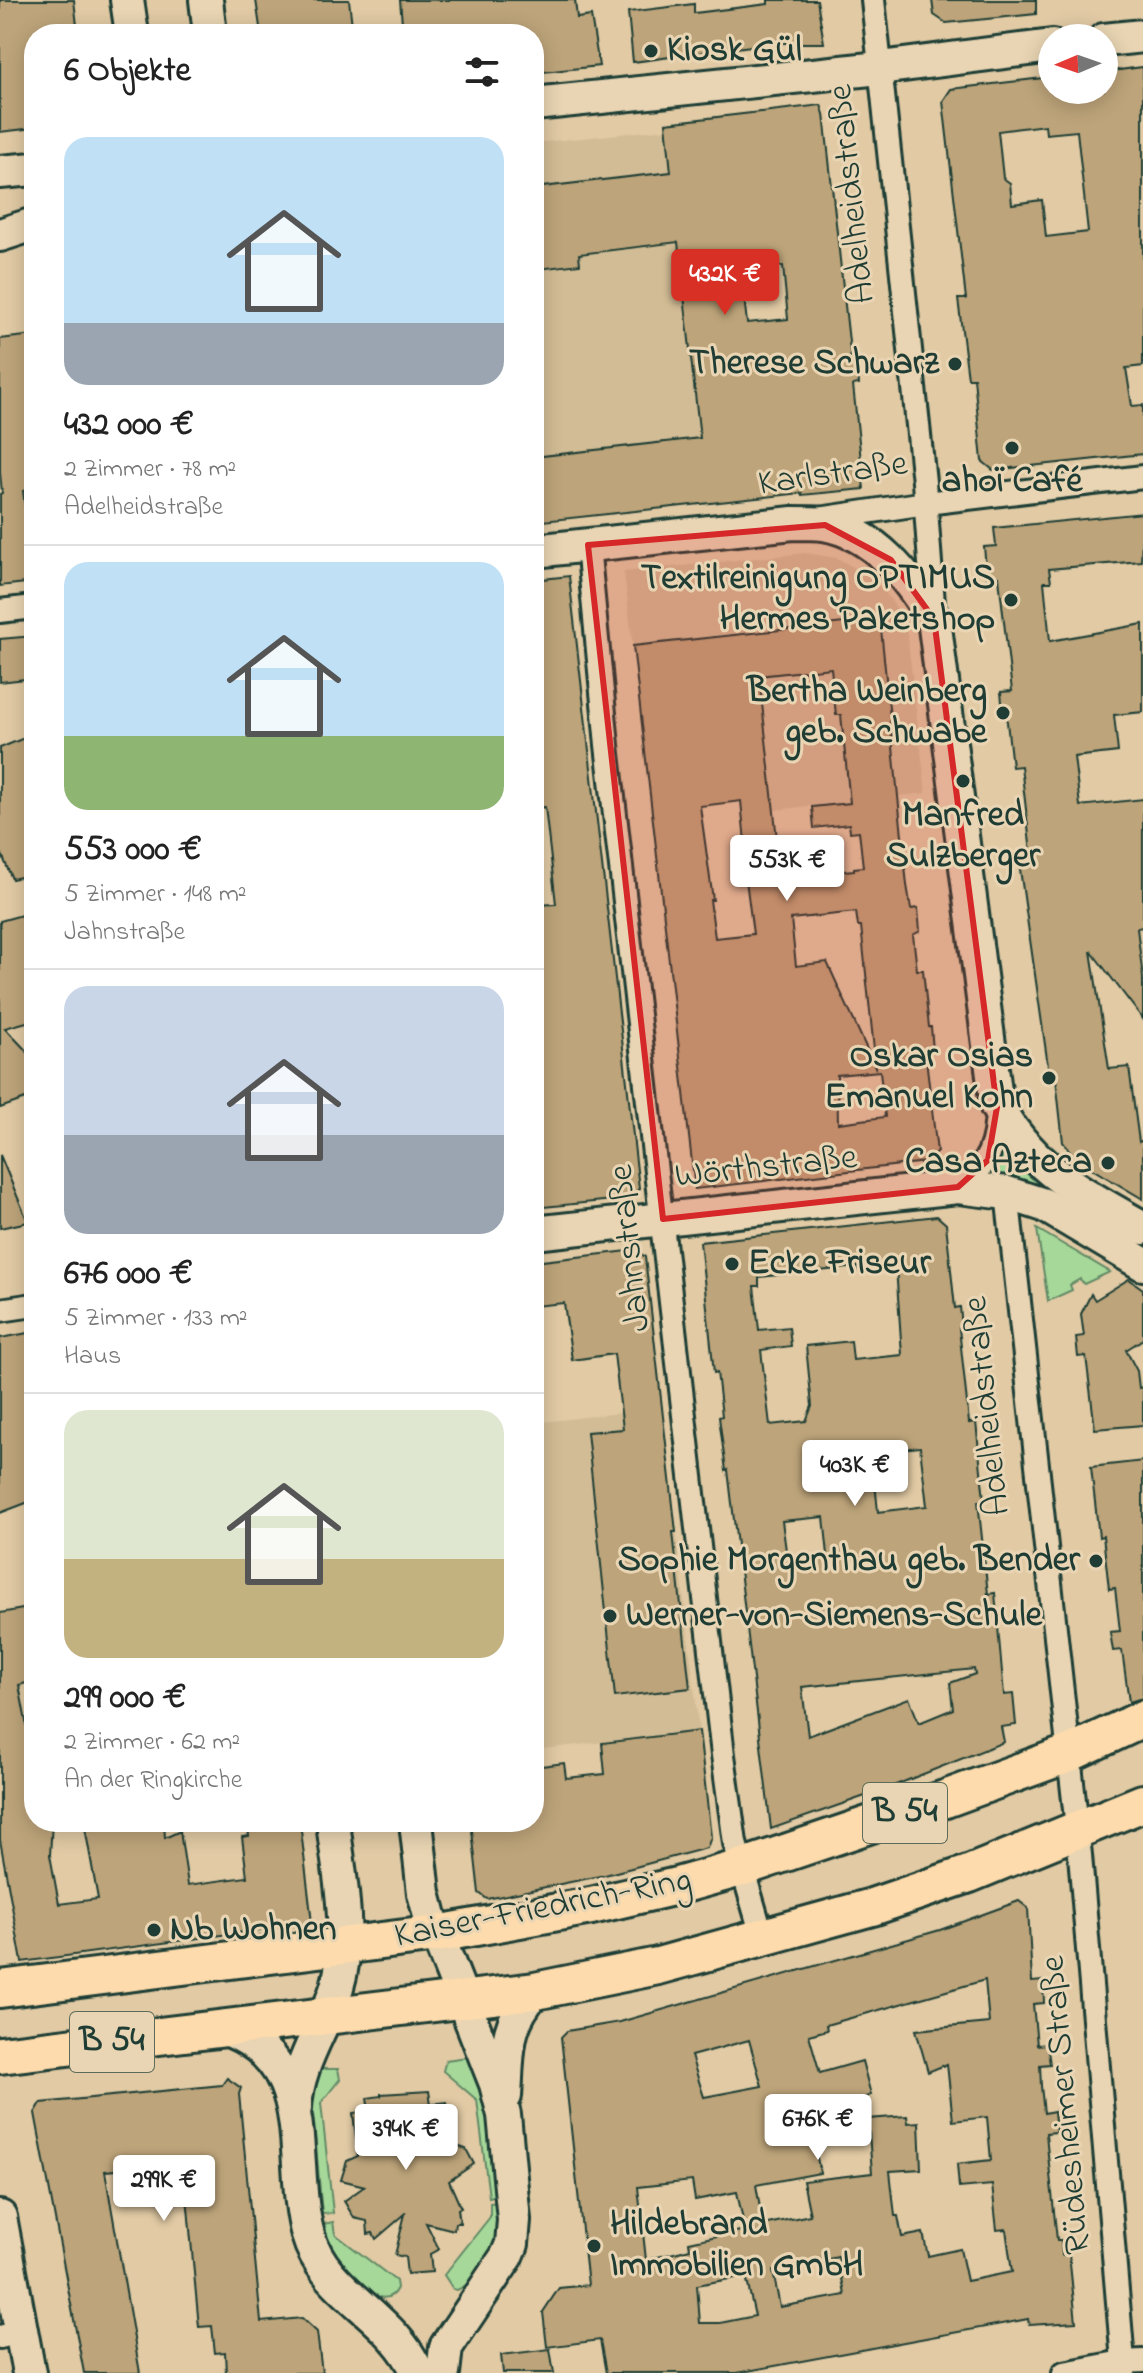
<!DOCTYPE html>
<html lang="de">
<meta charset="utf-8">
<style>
:root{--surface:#fff;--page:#f6f6f6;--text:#222;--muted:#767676;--line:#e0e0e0;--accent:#d93025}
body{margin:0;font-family:"Indie Flower",sans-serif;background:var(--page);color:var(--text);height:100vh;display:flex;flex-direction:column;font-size:30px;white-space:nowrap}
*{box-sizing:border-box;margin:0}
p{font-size:26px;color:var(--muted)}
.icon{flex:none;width:44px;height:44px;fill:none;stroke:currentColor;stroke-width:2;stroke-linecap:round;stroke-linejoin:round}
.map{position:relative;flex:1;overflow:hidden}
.panel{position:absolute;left:24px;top:24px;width:520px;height:1808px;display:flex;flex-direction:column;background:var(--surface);border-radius:32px;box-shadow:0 4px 20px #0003}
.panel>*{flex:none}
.needle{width:52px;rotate:268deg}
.buttons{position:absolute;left:1038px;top:24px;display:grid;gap:16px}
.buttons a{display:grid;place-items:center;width:80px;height:80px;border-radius:50%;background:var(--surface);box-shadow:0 4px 20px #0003;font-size:40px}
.price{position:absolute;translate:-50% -68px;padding:0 18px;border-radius:8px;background:#fff;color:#222;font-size:26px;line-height:52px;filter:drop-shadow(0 2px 4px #0008)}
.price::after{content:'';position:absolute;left:50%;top:48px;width:24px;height:18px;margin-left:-12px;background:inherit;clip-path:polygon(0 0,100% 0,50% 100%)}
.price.active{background:var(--accent);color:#fff}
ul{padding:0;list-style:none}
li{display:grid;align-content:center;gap:16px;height:424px;padding:0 40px}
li+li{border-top:2px solid var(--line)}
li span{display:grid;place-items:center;height:248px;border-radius:24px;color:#555}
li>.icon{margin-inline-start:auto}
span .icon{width:144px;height:144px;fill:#fffc;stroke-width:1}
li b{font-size:34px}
h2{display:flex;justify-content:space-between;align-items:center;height:96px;padding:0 40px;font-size:34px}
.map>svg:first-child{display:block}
</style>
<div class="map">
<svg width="1143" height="2373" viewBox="0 0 1143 2373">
<rect width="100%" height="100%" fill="#e1caa4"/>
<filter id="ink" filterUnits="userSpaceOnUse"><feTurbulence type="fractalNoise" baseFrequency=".0125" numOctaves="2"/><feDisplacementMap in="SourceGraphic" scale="16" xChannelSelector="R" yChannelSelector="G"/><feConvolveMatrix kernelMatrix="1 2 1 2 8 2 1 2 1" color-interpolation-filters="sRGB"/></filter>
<g filter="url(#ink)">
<!-- built -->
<g fill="#d2bc95">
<path d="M667,129L707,503L534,522V143Z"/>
<path d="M805,553L837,558L867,575L885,592L898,611L907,633L926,793L774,810L761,691L640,705L624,572Z"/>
<path d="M662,1408L699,1731L534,1750V1423Z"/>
</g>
<!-- green -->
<g fill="#a6d899" stroke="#628a66" stroke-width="2">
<path d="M1003,1143L1047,1179L1041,1197L985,1177Z"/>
<path d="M1037,1229L1110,1272L1084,1284L1080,1279L1070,1285L1072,1290L1048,1301Z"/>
<path d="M474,2056L486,2091L498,2195L489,2197L477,2100L443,2071L446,2060Z"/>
<path d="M317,2069H338L340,2079L321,2103L333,2213L322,2214L312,2100Z"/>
<path d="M498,2202C500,2235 490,2275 457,2290L453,2289L444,2275L490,2217V2203Z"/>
<path d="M333,2222L335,2234L396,2281L397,2288C382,2321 334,2260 328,2243C325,2237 325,2230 324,2224Z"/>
</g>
<!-- building -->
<g fill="#bda47a" stroke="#1f3d34" stroke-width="2" fill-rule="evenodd">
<path d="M0,0H74L78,34H34V128L0,132Z"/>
<path d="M256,0H349L353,34H261Z"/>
<path d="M400,0H575L577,18L591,16L599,66L534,73V34H403Z"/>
<path d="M768,0H817L824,43H773L633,62L628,12L694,4V13L768,4Z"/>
<path d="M932,0H1036V14L946,23L934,15Z"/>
<path d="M1143,67V366L1126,368L1132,406L1143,405V454L993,470L982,461L974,378H968L958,299H966L943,101L951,89L1052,77V90H1104V72ZM1045,125L1046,134L1077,131L1088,232L1046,237L1042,200L1012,204L1010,183L1003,178L998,131Z"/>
<path d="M821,105L824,114L851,360H857L859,384L853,385L864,489L802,495V493L534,522V457L700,438L678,242L579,254L580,264L539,269L538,258H534V188L671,172L666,123ZM783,266L788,319L747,323L741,271Z"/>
<path d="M34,335V489L23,491L29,537L34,536V582L0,586V494L2,493L0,472V339Z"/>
<path d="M1143,513L1141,561L1049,569L1051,582H1044L1050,641L1143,624V712L1114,715L1118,752L1074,757L1080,806L1143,799V927L1137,928L1143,978V1019L1091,951L1109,1069L1129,1067L1139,1142L1143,1140V1199L1077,1160L1063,1142L1056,1079L1050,1080L1018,855L1031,853L1021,766L1012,767L1006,713H1003L1001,692L1012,691L1000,587L999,576L987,577L984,547L996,546L994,528Z"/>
<path d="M569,576L639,1188L633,1198L534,1208V905L556,904L545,807L534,808V778L539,777L534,725V580Z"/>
<path d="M880,619L907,885L911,909L918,908L920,931L913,935L917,970H923L929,1027H931L933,1050H925L937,1152L926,1162L695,1189L633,646ZM831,668L836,715H841L850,803L812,807L814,828L849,824L850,832L859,831L863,867L854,868V870L746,880L753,934L715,938L710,900H713L700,806L741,801L745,842L777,839L759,676ZM856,912L858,926H861L876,1069L827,962L796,966L791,919ZM880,1071L885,1117L838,1123L837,1075Z"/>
<path d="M34,636V678L0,682V639Z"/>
<path d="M29,736L34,748V874L12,879L0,850V748Z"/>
<path d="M29,913L34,931V1020L5,1028L34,1059V1096L0,1108V921Z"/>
<path d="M0,1155L28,1222L0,1228Z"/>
<path d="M937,1216L946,1224L955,1308L960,1307L962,1327L959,1328L967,1403L969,1423L976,1422L984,1500L978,1501L988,1594L995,1593L1004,1695L1013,1694L1016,1725L1001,1727L1004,1742L888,1788L771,1829L728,1470L726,1471L719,1417L722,1416L717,1372L714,1373L700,1242ZM858,1267L859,1272L896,1267L902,1355L853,1360L851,1341L806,1346L812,1406L806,1421L770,1425L761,1350L791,1346L789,1327L759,1330L754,1286H759V1277ZM920,1447L927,1506L878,1512L872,1452ZM824,1517L828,1555L787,1558L782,1521ZM974,1669L975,1674L950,1683L953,1709L919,1723L909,1698L808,1736L802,1687Z"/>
<path d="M637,1250L645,1257L676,1532H673L690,1688L615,1697L587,1432L623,1429L614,1354L572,1360L564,1303L534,1306V1262Z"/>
<path d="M1129,1279L1143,1289V1339L1126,1350L1137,1371L1139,1388L1143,1387V1425L1095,1429L1086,1356L1078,1357L1076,1337L1084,1336L1081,1314L1091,1294L1095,1300Z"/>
<path d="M34,1332V1382L28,1383L34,1415V1500L0,1513V1338Z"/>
<path d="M1143,1461V1698L1129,1702L1122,1650L1113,1651L1110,1632L1120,1631L1115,1588L1109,1589L1103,1536L1099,1537L1091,1467Z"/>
<path d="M34,1607V1681L19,1685L34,1764V1822H52L50,1855L59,1904L98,1899L84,1822H164L165,1838L180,1831L188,1885L247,1877L242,1837L249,1836L247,1822H300L312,1923L22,1962L0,1840V1613Z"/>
<path d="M699,1731L711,1837L707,1848L605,1875L487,1899L479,1893L471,1822H534V1767L564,1763L566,1778L605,1774L602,1743Z"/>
<path d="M1019,1901L1028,1908L1032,1982L1043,1981L1044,2003L1033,2004L1037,2045L1047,2044L1050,2064L1040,2065L1041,2086L1044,2113L1054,2111L1056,2132L1046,2133L1048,2155L1057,2240H1061L1062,2255L1069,2254L1076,2322L1029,2325L1028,2319L737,2373H606L600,2340L547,2347L543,2312L559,2288L588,2285L561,2037L567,2031L620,2022L940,1930ZM985,1980L989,2023L916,2030L928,2072L947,2064L953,2121L987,2117L991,2160L957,2164L959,2188L992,2185L997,2230L1006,2229L1012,2272L967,2281L960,2249L928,2256L923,2233L902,2237L898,2216H895L890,2171L921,2169L919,2122L908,2123L907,2116L868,2119L872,2173L803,2181L810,2215L763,2225L756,2185L820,2173L815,2147L863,2119L803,2123L871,2095L862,2061L820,2073L809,2035L827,2030L826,2025ZM749,2040L762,2086L704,2097L691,2056ZM692,2181L695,2200L737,2192L745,2230L689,2242L690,2249L646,2260L638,2187ZM838,2257L845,2295L780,2307L773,2271ZM746,2276L755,2316L720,2323H700L697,2285Z"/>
<path d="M227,2078L241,2088L239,2094L261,2322L302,2318L317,2332L322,2373H226L225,2352L215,2353L212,2326L199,2327L184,2164L105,2171L140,2373H84L35,2113L41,2103L222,2085Z"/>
<path d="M429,2091L431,2104L447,2102L451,2144L466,2149L474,2164L449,2181L461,2208L458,2209L460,2223H455L454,2230L426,2223L439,2249L430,2254L432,2272L407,2274L405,2257L395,2255L405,2214L376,2239L373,2233L368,2234L367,2221L354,2218L344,2201L365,2186L341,2180L347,2161L358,2156L353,2113L369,2111L367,2098L381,2096V2094Z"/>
<path d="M550,2349L554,2373H503L501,2355Z"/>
</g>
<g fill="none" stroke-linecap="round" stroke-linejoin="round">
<!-- street casing -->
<g stroke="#1f3d34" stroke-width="28">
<g id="street">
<path d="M873,0L924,482L934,617"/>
<path d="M819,519L926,503L1143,477"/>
<path d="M588,545L607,745L723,1755L735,1843L763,1939"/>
<path d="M0,611L34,607"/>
<path d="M958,1187C989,1168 997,1142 997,1107"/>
<path d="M1007,1193L1080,1855L1124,2373"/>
<path d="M0,1310L34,1305"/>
<path d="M0,2337L21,2332"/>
<path d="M1064,2373L1122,2362L1143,2361"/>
</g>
</g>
<!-- secondary casing -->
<g stroke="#1f3d34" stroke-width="38">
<g id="secondary">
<path d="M127,0L132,34"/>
<path d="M206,0L210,34"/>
<path d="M1104,40L1143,36"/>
<path d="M534,104L880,68L1052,46"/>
<path d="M0,172L34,169"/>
<path d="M0,235L34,224"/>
<path d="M534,551L793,523C803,523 814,523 824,524C875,533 909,578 934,619L997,1107C1034,1171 1082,1192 1143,1228"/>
<path d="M534,1233L958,1187L1007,1193L1044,1205L1143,1264"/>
<path d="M416,1822L424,1893L430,1916L496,2084L504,2115L514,2220L512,2244L507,2256L446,2347L443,2373"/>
<path d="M223,2028C321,2062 287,2158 308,2235C324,2293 392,2314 418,2373"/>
<path d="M505,2096C508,2053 504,2024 535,1991"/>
<path d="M295,2108C297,2063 324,2029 337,1987C353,1934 339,1876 333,1822"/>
<path d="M0,2217L29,2373"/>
</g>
</g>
<!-- primary casing -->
<g stroke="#1f3d34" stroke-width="42">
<g id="primary">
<path d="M0,1989L437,1934L591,1906L677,1886L741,1868L945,1799L1068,1754L1143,1719"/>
<path d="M0,2055L535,1991L658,1966L872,1907L969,1874L1143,1803"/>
</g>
</g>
<!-- street -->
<use href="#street" stroke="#e9d5b3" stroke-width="22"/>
<!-- secondary -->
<use href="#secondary" stroke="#e9d5b3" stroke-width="32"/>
<!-- primary -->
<use href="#primary" stroke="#fedbac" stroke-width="36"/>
</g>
</g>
<!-- marked area -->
<path fill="#d62828" fill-opacity="0.2" stroke="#d62828" stroke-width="6" stroke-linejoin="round" d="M825,525L891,560L934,619L997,1107L988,1160L958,1187L663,1219L588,545Z"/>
<!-- markers -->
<g fill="#1f3d34" stroke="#e9d5b3" stroke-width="3">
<circle cx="651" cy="51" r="8"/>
<circle cx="955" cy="364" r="8"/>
<circle cx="1012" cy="448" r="8"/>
<circle cx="1011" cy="600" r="8"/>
<circle cx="1003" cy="713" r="8"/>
<circle cx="963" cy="781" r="8"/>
<circle cx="1049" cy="1078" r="8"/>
<circle cx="1108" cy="1163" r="8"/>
<circle cx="732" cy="1264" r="8"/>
<circle cx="1096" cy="1561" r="8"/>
<circle cx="610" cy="1616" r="8"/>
<circle cx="154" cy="1930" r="8"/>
<circle cx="594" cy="2246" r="8"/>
</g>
<g text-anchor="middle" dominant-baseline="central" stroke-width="6" stroke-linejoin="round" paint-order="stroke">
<!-- shield labels -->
<g fill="#e9d5b3" stroke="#5c6b5a" stroke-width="2">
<rect x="863" y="1783" width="84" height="60" rx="6"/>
<rect x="70" y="2012" width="84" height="60" rx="6"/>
</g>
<g font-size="34" font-weight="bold" fill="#1f3d34">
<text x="905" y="1813">B 54</text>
<text x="112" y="2042">B 54</text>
</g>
<!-- poi labels -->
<g font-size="36" font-weight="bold" fill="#1f3d34" stroke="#e9d5b3" text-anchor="end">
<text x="667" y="51" text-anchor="start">Kiosk Gül</text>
<text x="939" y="364">Therese Schwarz</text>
<text x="1012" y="482" text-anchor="middle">ahoï Café</text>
<text x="995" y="579">Textilreinigung OPTIMUS<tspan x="995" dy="41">Hermes Paketshop</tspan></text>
<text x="987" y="692">Bertha Weinberg<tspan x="987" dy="41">geb. Schwabe</tspan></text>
<text x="963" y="816" text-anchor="middle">Manfred<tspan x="963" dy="41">Sulzberger</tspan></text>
<text x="1033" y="1057">Oskar Osias<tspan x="1033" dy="41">Emanuel Kohn</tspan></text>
<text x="1092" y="1163">Casa Azteca</text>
<text x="748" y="1264" text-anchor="start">Ecke Friseur</text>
<text x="1080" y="1561">Sophie Morgenthau geb. Bender</text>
<text x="626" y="1616" text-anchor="start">Werner-von-Siemens-Schule</text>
<text x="170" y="1930" text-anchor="start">Nb Wohnen</text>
<text x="610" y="2225" text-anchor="start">Hildebrand<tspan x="610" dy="41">Immobilien GmbH</tspan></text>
</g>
<!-- street labels -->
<g font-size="36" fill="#1f3d34" stroke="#e9d5b3">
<text transform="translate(853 194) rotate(-96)">Adelheidstraße</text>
<text transform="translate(833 475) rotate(-8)">Karlstraße</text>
<text transform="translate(766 1168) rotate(-6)">Wörthstraße</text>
<text transform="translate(631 1248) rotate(-96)">Jahnstraße</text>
<text transform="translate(988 1406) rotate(-96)">Adelheidstraße</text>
<text transform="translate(543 1909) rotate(-11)">Kaiser-Friedrich-Ring</text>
<text transform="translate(1067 2105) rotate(-95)">Rüdesheimer Straße</text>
</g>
</g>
</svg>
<div class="buttons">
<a><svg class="needle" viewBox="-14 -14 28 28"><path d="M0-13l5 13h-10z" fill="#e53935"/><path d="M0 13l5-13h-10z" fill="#767676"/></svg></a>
</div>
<b class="price active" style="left:725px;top:317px">432K €</b>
<b class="price" style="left:787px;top:903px">553K €</b>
<b class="price" style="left:855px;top:1508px">403K €</b>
<b class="price" style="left:818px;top:2162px">676K €</b>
<b class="price" style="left:406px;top:2172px">394K €</b>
<b class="price" style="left:164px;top:2223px">299K €</b>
<section class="panel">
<h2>6 Objekte<svg class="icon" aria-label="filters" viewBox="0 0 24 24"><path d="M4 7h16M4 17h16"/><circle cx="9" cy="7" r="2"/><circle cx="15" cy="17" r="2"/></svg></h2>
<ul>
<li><span style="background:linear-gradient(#bfe0f5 75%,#9aa5b1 0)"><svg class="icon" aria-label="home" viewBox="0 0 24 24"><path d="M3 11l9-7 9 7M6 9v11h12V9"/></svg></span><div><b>432 000 €</b><p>2 Zimmer · 78 m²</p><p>Adelheidstraße</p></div></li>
<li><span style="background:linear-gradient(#bfe0f5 70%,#8fb573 0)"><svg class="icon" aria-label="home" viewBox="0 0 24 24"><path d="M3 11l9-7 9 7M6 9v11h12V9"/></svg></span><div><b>553 000 €</b><p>5 Zimmer · 148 m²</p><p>Jahnstraße</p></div></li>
<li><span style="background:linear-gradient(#c9d6e8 60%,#9aa5b1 0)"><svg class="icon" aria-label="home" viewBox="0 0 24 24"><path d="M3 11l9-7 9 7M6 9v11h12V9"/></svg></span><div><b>676 000 €</b><p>5 Zimmer · 133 m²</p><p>Haus</p></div></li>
<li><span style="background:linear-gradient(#dfe7d0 60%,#c2b280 0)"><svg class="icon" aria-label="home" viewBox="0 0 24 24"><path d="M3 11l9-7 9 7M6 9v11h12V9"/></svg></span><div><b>299 000 €</b><p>2 Zimmer · 62 m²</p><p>An der Ringkirche</p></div></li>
</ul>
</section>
</div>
